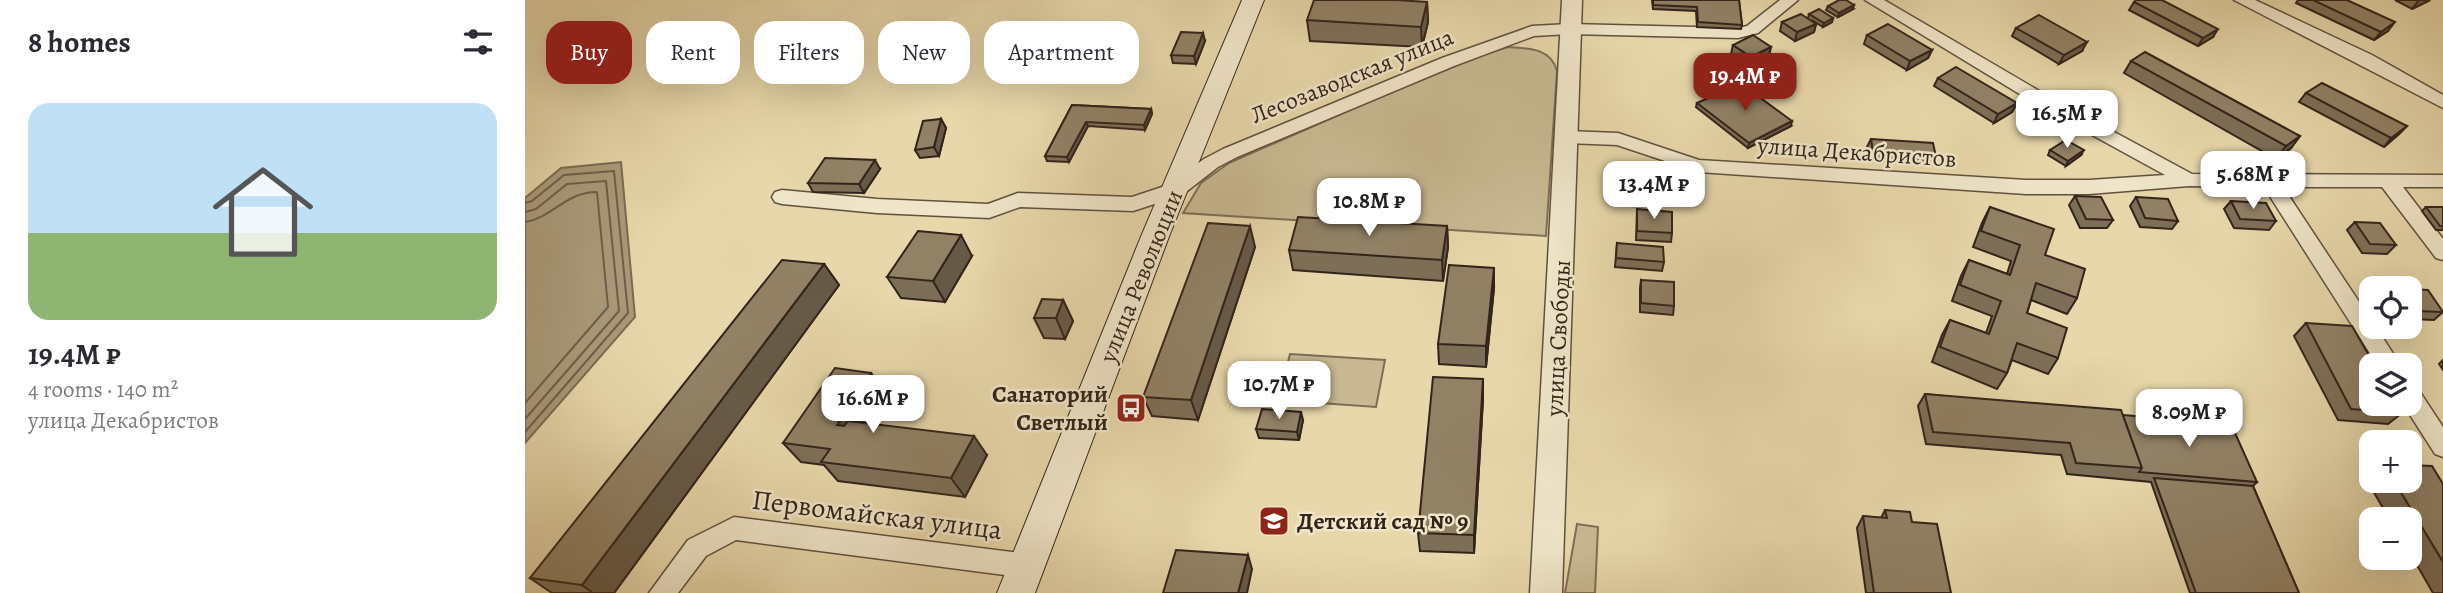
<!DOCTYPE html>
<meta charset="utf-8">
<style>
:root{--surface:#fff;--page:#f7f7f7;--text:#2b2b33;--muted:#7c7c81;--line:#e1e1e2;--accent:#8f2418}
body{margin:0;font-family:Alegreya,serif;background:var(--page);color:var(--text);height:100vh;display:flex;flex-direction:column;font-size:26px;white-space:nowrap}
*{box-sizing:border-box;margin:0}
p{font-size:23px;color:var(--muted)}
.icon{flex:none;width:38px;height:38px;fill:none;stroke:currentColor;stroke-width:2;stroke-linecap:round;stroke-linejoin:round}
.map{position:relative;flex:1;overflow:hidden}
.sheet{display:flex;flex-direction:column;background:var(--surface);width:525px}
.sheet>*{flex:none}
.banner{position:absolute;left:21px;top:21px;width:665px;height:63px;display:flex;gap:14px}
.controls{position:absolute;left:1834px;top:276px;display:grid;gap:14px}
.controls a{display:grid;place-items:center;width:63px;height:63px;border-radius:14px;background:var(--surface);box-shadow:0 7px 28px #0002;font-size:35px}
.price{position:absolute;translate:-50% -60px;padding:0 16px;border-radius:14px;background:#fff;color:#222;font-size:23px;line-height:46px;filter:drop-shadow(0 2px 4px #0008)}
.price::after{content:'';position:absolute;left:50%;top:42px;width:21px;height:16px;margin-left:-10px;background:inherit;clip-path:polygon(0 0,100% 0,50% 100%)}
.price.on{background:var(--accent);color:#fff}
ul{padding:0;list-style:none}
li{display:grid;align-content:center;gap:14px;height:371px;padding:0 28px}
li+li{border-top:2px solid var(--line)}
li span{display:grid;place-items:center;height:217px;border-radius:21px;color:#555}
li>.icon{margin-inline-start:auto}
span .icon{width:126px;height:126px;fill:#fffc;stroke-width:1}
li b{font-size:30px}
h2{display:flex;justify-content:space-between;align-items:center;height:84px;padding:0 28px;font-size:30px}
.chip{padding:0 24px;border-radius:21px;background:var(--surface);box-shadow:0 7px 28px #0002;font-size:24px;line-height:63px}
.chip.on{background:var(--accent);color:#fff}
main{display:flex;flex:1;min-height:0}
.map>svg:first-child{display:block}
</style>
<main>
<section class="sheet">
<h2>8 homes<svg class="icon" aria-label="filters" viewBox="0 0 24 24"><path d="M4 7h16M4 17h16"/><circle cx="9" cy="7" r="2"/><circle cx="15" cy="17" r="2"/></svg></h2>
<ul>
<li><span style="background:linear-gradient(#bfe0f5 60%,#8fb573 0)"><svg class="icon" aria-label="home" viewBox="0 0 24 24"><path d="M3 11l9-7 9 7M6 9v11h12V9"/></svg></span><div><b>19.4M ₽</b><p>4 rooms · 140 m²</p><p>улица Декабристов</p></div></li>
</ul>
</section>
<div class="map">
<svg width="1918" height="593" viewBox="0 0 1918 593">
<rect width="100%" height="100%" fill="#e7d7aa"/>
<filter id="stains"><feTurbulence type="fractalNoise" baseFrequency=".00286" numOctaves="4"/><feColorMatrix values="0 0 0 0 .2 0 0 0 0 .09 0 0 0 0 .02 0 0 0 .5 -.17"/></filter>
<radialGradient id="worn" r=".72"><stop offset=".6" stop-color="#630" stop-opacity="0"/><stop offset="1" stop-color="#630" stop-opacity=".3"/></radialGradient>
<!-- green -->
<g fill="#c8b992" stroke="#7e6e56" stroke-width="2">
<path d="M983,47C1003,48 1026,48 1032,71L1021,236L658,213L676,183L704,163L938,61Z"/>
<path d="M765,354L860,360L851,407L753,400Z"/>
<path d="M1052,524L1073,527L1070,593H1040Z"/>
</g>
<!-- water -->
<path fill="#aa9a79" stroke="#7a6b53" stroke-width="2" d="M96,162L110,317L0,443V198L36,168Z"/>
<g fill="none" stroke-linecap="round" stroke-linejoin="round">
<!-- shore -->
<g stroke="#6e5f4a" stroke-width="2">
<path d="M0,203L7,201L39,175L89,171L103,313L0,432"/>
<path d="M0,212L11,209L42,184L81,181L94,311L0,419"/>
<path d="M0,222C29,217 40,192 72,192L83,307L0,403"/>
</g>
<!-- minor casing -->
<g stroke="#60513f" stroke-width="3">
<g id="minor">
<path d="M1255,0H1273L1233,33L1213,38L1044,34L1009,36L929,66L712,157L693,167L657,195L608,211L495,207L464,218L352,213L257,204L250,202L247,197L250,192L257,190L352,199L463,204L493,193L607,197L643,185L679,159L698,149L917,58L1007,26L1044,24L1213,28L1222,26Z"/>
<path d="M1340,0H1359L1528,99L1667,174L1918,175V187H1878L1918,239V260L1911,258L1857,187H1758L1846,320V327H1851L1876,366H1853L1739,187L1664,186L1564,194H1501L1173,172L1092,145L1042,143L1033,137L1042,131L1093,133L1174,160L1501,180H1564L1640,175L1516,107Z"/>
<path d="M1709,0H1730L1847,55L1918,95V108Z"/>
<path d="M1885,387L1893,389L1918,427V457L1910,454L1878,404H1885Z"/>
<path d="M209,517L502,554L511,558L515,566L511,574L502,578L211,540L181,556L153,593H124L163,540Z"/>
</g>
</g>
<!-- tertiary casing -->
<g stroke="#60513f" stroke-width="3">
<path id="tertiary" d="M1037,0H1057L1037,593H1005Z"/>
</g>
<!-- secondary casing -->
<g stroke="#33241b" stroke-width="2">
<path id="secondary" d="M717,0H739L645,234L510,593H472L617,234Z"/>
</g>
<!-- minor -->
<use href="#minor" fill="#efe5c8" fill-rule="evenodd"/>
<!-- tertiary -->
<use href="#tertiary" fill="#efe5c8" fill-rule="evenodd"/>
<!-- secondary -->
<use href="#secondary" fill="#efe5c8" fill-rule="evenodd"/>
</g>
<!-- wall -->
<g fill="#7d6f57" stroke="#33241b" stroke-width="2">
<path d="M1127,0H1214L1217,25L1216,29L1172,27L1171,11L1128,9Z"/>
<path d="M1773,0H1822L1863,31L1849,40L1771,3Z"/>
<path d="M1870,0H1905L1887,9Z"/>
<path d="M902,2L903,22L897,47L785,41L782,20Z"/>
<path d="M1609,2L1688,37L1673,46L1604,10Z"/>
<path d="M1303,6L1328,9L1313,17L1301,10Z"/>
<path d="M1284,14L1308,18L1307,22L1298,27L1287,20L1291,24L1289,32L1270,41L1255,31L1257,22L1283,18Z"/>
<path d="M1491,28L1557,51L1534,64L1487,36Z"/>
<path d="M1342,35L1407,50L1403,58L1382,70L1339,44Z"/>
<path d="M680,41L671,64L648,63L646,55Z"/>
<path d="M1208,45L1244,56L1224,66L1206,54Z"/>
<path d="M1606,61L1775,136L1766,148L1751,159L1599,73Z"/>
<path d="M1413,78L1492,103L1487,112L1469,123L1409,86Z"/>
<path d="M1781,93L1882,126L1874,134L1859,147L1774,102Z"/>
<path d="M1172,103L1266,126L1223,148L1171,107Z"/>
<path d="M547,105L626,109L627,114L620,130L563,126L544,162L522,161L520,156Z"/>
<path d="M416,119L421,128L414,156L395,158L390,150Z"/>
<path d="M1346,139L1411,157L1407,165L1345,160L1342,147Z"/>
<path d="M1525,150L1556,155L1541,166L1523,155Z"/>
<path d="M355,169L339,193L288,192L283,183Z"/>
<path d="M1550,196L1588,220L1582,228H1555L1544,205Z"/>
<path d="M1611,197L1653,221L1647,229L1615,227L1605,206Z"/>
<path d="M1706,201L1751,221L1744,230L1709,228L1699,209Z"/>
<path d="M1465,207L1520,255L1552,298L1542,314L1506,300L1502,313L1533,358L1523,374L1487,360L1482,373L1472,389L1407,362L1417,335L1425,320L1461,333L1467,316L1427,301L1436,276L1444,260L1482,274L1486,261L1448,247L1457,223Z"/>
<path d="M1901,207H1918V230H1911L1897,211Z"/>
<path d="M1112,209L1147,233L1146,242L1111,240Z"/>
<path d="M1830,222L1871,245L1862,254L1837,253L1822,230Z"/>
<path d="M922,226L923,247L918,281L768,270L764,250Z"/>
<path d="M1092,243L1139,262L1137,271L1090,267Z"/>
<path d="M730,247L673,420L627,416L618,397Z"/>
<path d="M447,256L420,302L376,298L362,277Z"/>
<path d="M299,264L314,285L89,593H27L5,578Z"/>
<path d="M1116,280L1149,306L1148,315L1115,312V288Z"/>
<path d="M969,288L961,367L914,364L913,344Z"/>
<path d="M1885,289L1918,312L1909,320L1885,319Z"/>
<path d="M538,300L548,321L540,339L519,338L509,318Z"/>
<path d="M1781,323L1877,413L1863,424L1813,420L1769,336Z"/>
<path d="M1918,360V370L1914,364Z"/>
<path d="M958,379V399L949,553L895,551L893,533Z"/>
<path d="M361,393L342,423L462,455L440,497L313,481L299,465L276,462L258,443Z"/>
<path d="M1400,394L1598,415L1732,482L1728,486L1774,593H1665L1626,482L1542,474L1536,455L1401,444L1393,406Z"/>
<path d="M778,420L774,440L734,438L731,429Z"/>
<path d="M1846,475V481H1885L1918,484V593H1908L1885,553V520H1865L1841,479Z"/>
<path d="M1360,510L1387,522L1426,593H1341L1332,528L1338,516L1356,518Z"/>
</g>
<!-- shaded-wall -->
<g fill="#665a47" stroke="#33241b" stroke-width="2">
<path d="M1894,0H1905L1887,9Z"/>
<path d="M902,2L903,22L897,47L896,27Z"/>
<path d="M1329,5L1328,9L1313,17L1314,13Z"/>
<path d="M1308,18L1307,22L1298,27L1299,23Z"/>
<path d="M1870,22L1863,31L1849,40L1856,32Z"/>
<path d="M1291,24L1289,32L1270,41L1272,32Z"/>
<path d="M1693,29L1688,37L1673,46L1678,38Z"/>
<path d="M678,33L680,41L671,64L669,56Z"/>
<path d="M1562,42L1557,51L1534,64L1539,55Z"/>
<path d="M1246,47L1244,56L1224,66L1226,57Z"/>
<path d="M1407,50L1403,58L1382,70L1385,61Z"/>
<path d="M1492,103L1487,112L1469,123L1473,114Z"/>
<path d="M626,109L627,114L620,130L619,125Z"/>
<path d="M416,119L421,128L414,156L409,147Z"/>
<path d="M1267,121L1266,126L1223,148L1224,143Z"/>
<path d="M561,122L563,126L544,162L542,157Z"/>
<path d="M1882,126L1874,134L1859,147L1866,138Z"/>
<path d="M1775,136L1766,148L1751,159L1761,146Z"/>
<path d="M1559,150L1556,155L1541,166L1543,161Z"/>
<path d="M350,160L355,169L339,193L334,184Z"/>
<path d="M725,226L730,247L673,420L666,400Z"/>
<path d="M922,226L923,247L918,281L917,260Z"/>
<path d="M436,235L447,256L420,302L408,281Z"/>
<path d="M299,264L314,285L89,593H68L57,585Z"/>
<path d="M969,268V288L961,367V346Z"/>
<path d="M538,300L548,321L540,339L531,318Z"/>
<path d="M346,373L361,393L328,445L312,425Z"/>
<path d="M958,379V399L949,553V535Z"/>
<path d="M776,412L778,420L774,440L772,432Z"/>
<path d="M449,436L462,455L440,497L426,478Z"/>
<path d="M723,555L727,569L722,593H713Z"/>
</g>
<!-- building -->
<g fill="#918165" stroke="#33241b" stroke-width="2">
<path d="M789,0H872L902,2L896,27L782,20Z"/>
<path d="M1128,0H1214L1217,25L1173,22L1172,7L1128,5Z"/>
<path d="M1314,0H1321L1329,5L1314,13L1303,6Z"/>
<path d="M1611,0H1637L1693,29L1678,38L1609,2Z"/>
<path d="M1788,0H1822L1870,22L1856,32Z"/>
<path d="M1294,9L1308,18L1299,23L1284,14Z"/>
<path d="M1276,14L1291,24L1272,32L1257,22Z"/>
<path d="M1514,15L1562,42L1539,55L1491,28Z"/>
<path d="M1363,24L1407,50L1385,61L1342,35Z"/>
<path d="M656,32L678,33L669,56L646,55Z"/>
<path d="M1228,35L1246,47L1226,57L1208,45Z"/>
<path d="M1620,52L1775,136L1761,146L1606,61Z"/>
<path d="M1431,67L1492,103L1473,114L1413,78Z"/>
<path d="M1215,83L1267,121L1224,143L1172,103Z"/>
<path d="M1797,83L1882,126L1866,138L1781,93Z"/>
<path d="M547,105L626,109L619,125L561,122L542,157L520,156Z"/>
<path d="M416,119L409,147L390,150L398,121Z"/>
<path d="M1346,139L1408,143L1411,157L1348,152Z"/>
<path d="M1541,140L1559,150L1543,161L1525,150Z"/>
<path d="M300,158L350,160L334,184L283,183Z"/>
<path d="M1550,196L1576,197L1588,220L1561,219Z"/>
<path d="M1611,197L1643,199L1653,221L1620,218Z"/>
<path d="M1706,201L1741,203L1751,221L1715,219Z"/>
<path d="M1465,207L1529,229L1520,255L1560,269L1552,298L1511,283L1502,313L1542,328L1533,358L1492,343L1482,373L1415,347L1425,320L1464,334L1476,301L1435,285L1444,260L1485,275L1495,245L1456,231Z"/>
<path d="M1901,207H1918V226H1915Z"/>
<path d="M1112,209L1147,212V233L1112,231Z"/>
<path d="M773,217L922,226L917,260L764,250Z"/>
<path d="M1830,222L1855,223L1871,245L1845,244Z"/>
<path d="M683,223L725,226L666,400L618,397Z"/>
<path d="M393,231L436,235L408,281L362,277Z"/>
<path d="M1092,243L1138,247L1139,262L1091,258Z"/>
<path d="M257,260L299,264L57,585L5,578Z"/>
<path d="M924,265L969,268L961,346L913,344Z"/>
<path d="M1116,280L1149,282V306L1116,303Z"/>
<path d="M1885,289L1903,290L1918,312L1891,311L1885,301Z"/>
<path d="M517,299L538,300L531,318H509Z"/>
<path d="M1781,323L1827,326L1850,366H1846V404H1872L1877,413L1826,409Z"/>
<path d="M310,368L346,373L312,425L319,426L323,421L449,436L426,478L296,462L305,449L258,443Z"/>
<path d="M908,377L958,379L949,535L893,533Z"/>
<path d="M1400,394L1596,410L1617,468L1551,463L1545,443L1408,432Z"/>
<path d="M737,409L776,412L772,432L731,429Z"/>
<path d="M1598,415L1706,424L1732,482L1614,472L1617,468Z"/>
<path d="M1885,465L1907,466L1918,484V562L1869,481H1885Z"/>
<path d="M1629,478L1728,486L1774,593H1671Z"/>
<path d="M1360,510L1385,512L1387,522L1412,524L1426,593H1349L1338,516L1362,518Z"/>
<path d="M651,550L723,555L713,593H638Z"/>
</g>
<!-- icons -->
<defs>
<g id="bus-square" transform="scale(1.575)"><rect x="-9" y="-9" width="18" height="18" rx="4" fill="#8f2418" stroke="#efe5c8"/><path d="M-5-6H5V4H4V6H2V4H-2V6H-4V4H-5ZM-3.5-4V0h7V-4ZM-3.5 1.2v1.5H-2V1.2ZM2 1.2v1.5H3.5V1.2Z" fill="#fff"/></g>
<g id="school-square" transform="scale(1.575)"><rect x="-9" y="-9" width="18" height="18" rx="4" fill="#8f2418" stroke="#efe5c8"/><path d="M0-5L7-2L0 1L-7-2ZM-4 1L0 2.5L4 1V4Q0 6-4 4Z" fill="#fff"/></g>
</defs>
<g fill-rule="evenodd">
<use href="#bus-square" x="606" y="408"/>
<use href="#school-square" x="749" y="521"/>
</g>
<g text-anchor="middle" dominant-baseline="central" stroke-width="5" stroke-linejoin="round" paint-order="stroke">
<!-- street labels -->
<g font-size="24" fill="#33241b" stroke="#efe5c8">
<text transform="translate(827 76) rotate(-22)">Лесозаводская улица</text>
<text transform="translate(1332 152) rotate(4)">улица Декабристов</text>
<text transform="translate(616 276) rotate(-68)">улица Революции</text>
<text transform="translate(1033 338) rotate(-87)">улица Свободы</text>
</g>
<!-- poi labels -->
<g font-size="24" font-weight="bold" fill="#33241b" stroke="#efe5c8" text-anchor="end">
<text x="583" y="394">Санаторий<tspan x="583" dy="28">Светлый</tspan></text>
<text x="772" y="521" text-anchor="start">Детский сад № 9</text>
</g>
<!-- near-street labels -->
<g font-size="28" fill="#33241b" stroke="#efe5c8">
<text transform="translate(352 515) rotate(7)">Первомайская улица</text>
</g>
</g>
<rect width="100%" height="100%" filter="url(#stains)"/>
<rect width="100%" height="100%" fill="url(#worn)"/>
</svg>
<div class="controls">
<a><svg class="icon" aria-label="locate" viewBox="0 0 24 24"><circle cx="12" cy="12" r="6"/><path d="M12 2v4M12 18v4M2 12h4M18 12h4"/></svg></a>
<a><svg class="icon" aria-label="layers" viewBox="0 0 24 24"><path d="M12 4l9 5-9 5-9-5zM3 14l9 5 9-5"/></svg></a>
<a>+</a>
<a>−</a>
</div>
<b class="price on" style="left:1220px;top:113px">19.4M ₽</b>
<b class="price" style="left:1542px;top:150px">16.5M ₽</b>
<b class="price" style="left:1728px;top:211px">5.68M ₽</b>
<b class="price" style="left:1129px;top:221px">13.4M ₽</b>
<b class="price" style="left:844px;top:238px">10.8M ₽</b>
<b class="price" style="left:754px;top:421px">10.7M ₽</b>
<b class="price" style="left:348px;top:435px">16.6M ₽</b>
<b class="price" style="left:1664px;top:449px">8.09M ₽</b>
<div class="banner">
<a class="chip on">Buy</a>
<a class="chip">Rent</a>
<a class="chip">Filters</a>
<a class="chip">New</a>
<a class="chip">Apartment</a>
</div>
</div>
</main>
